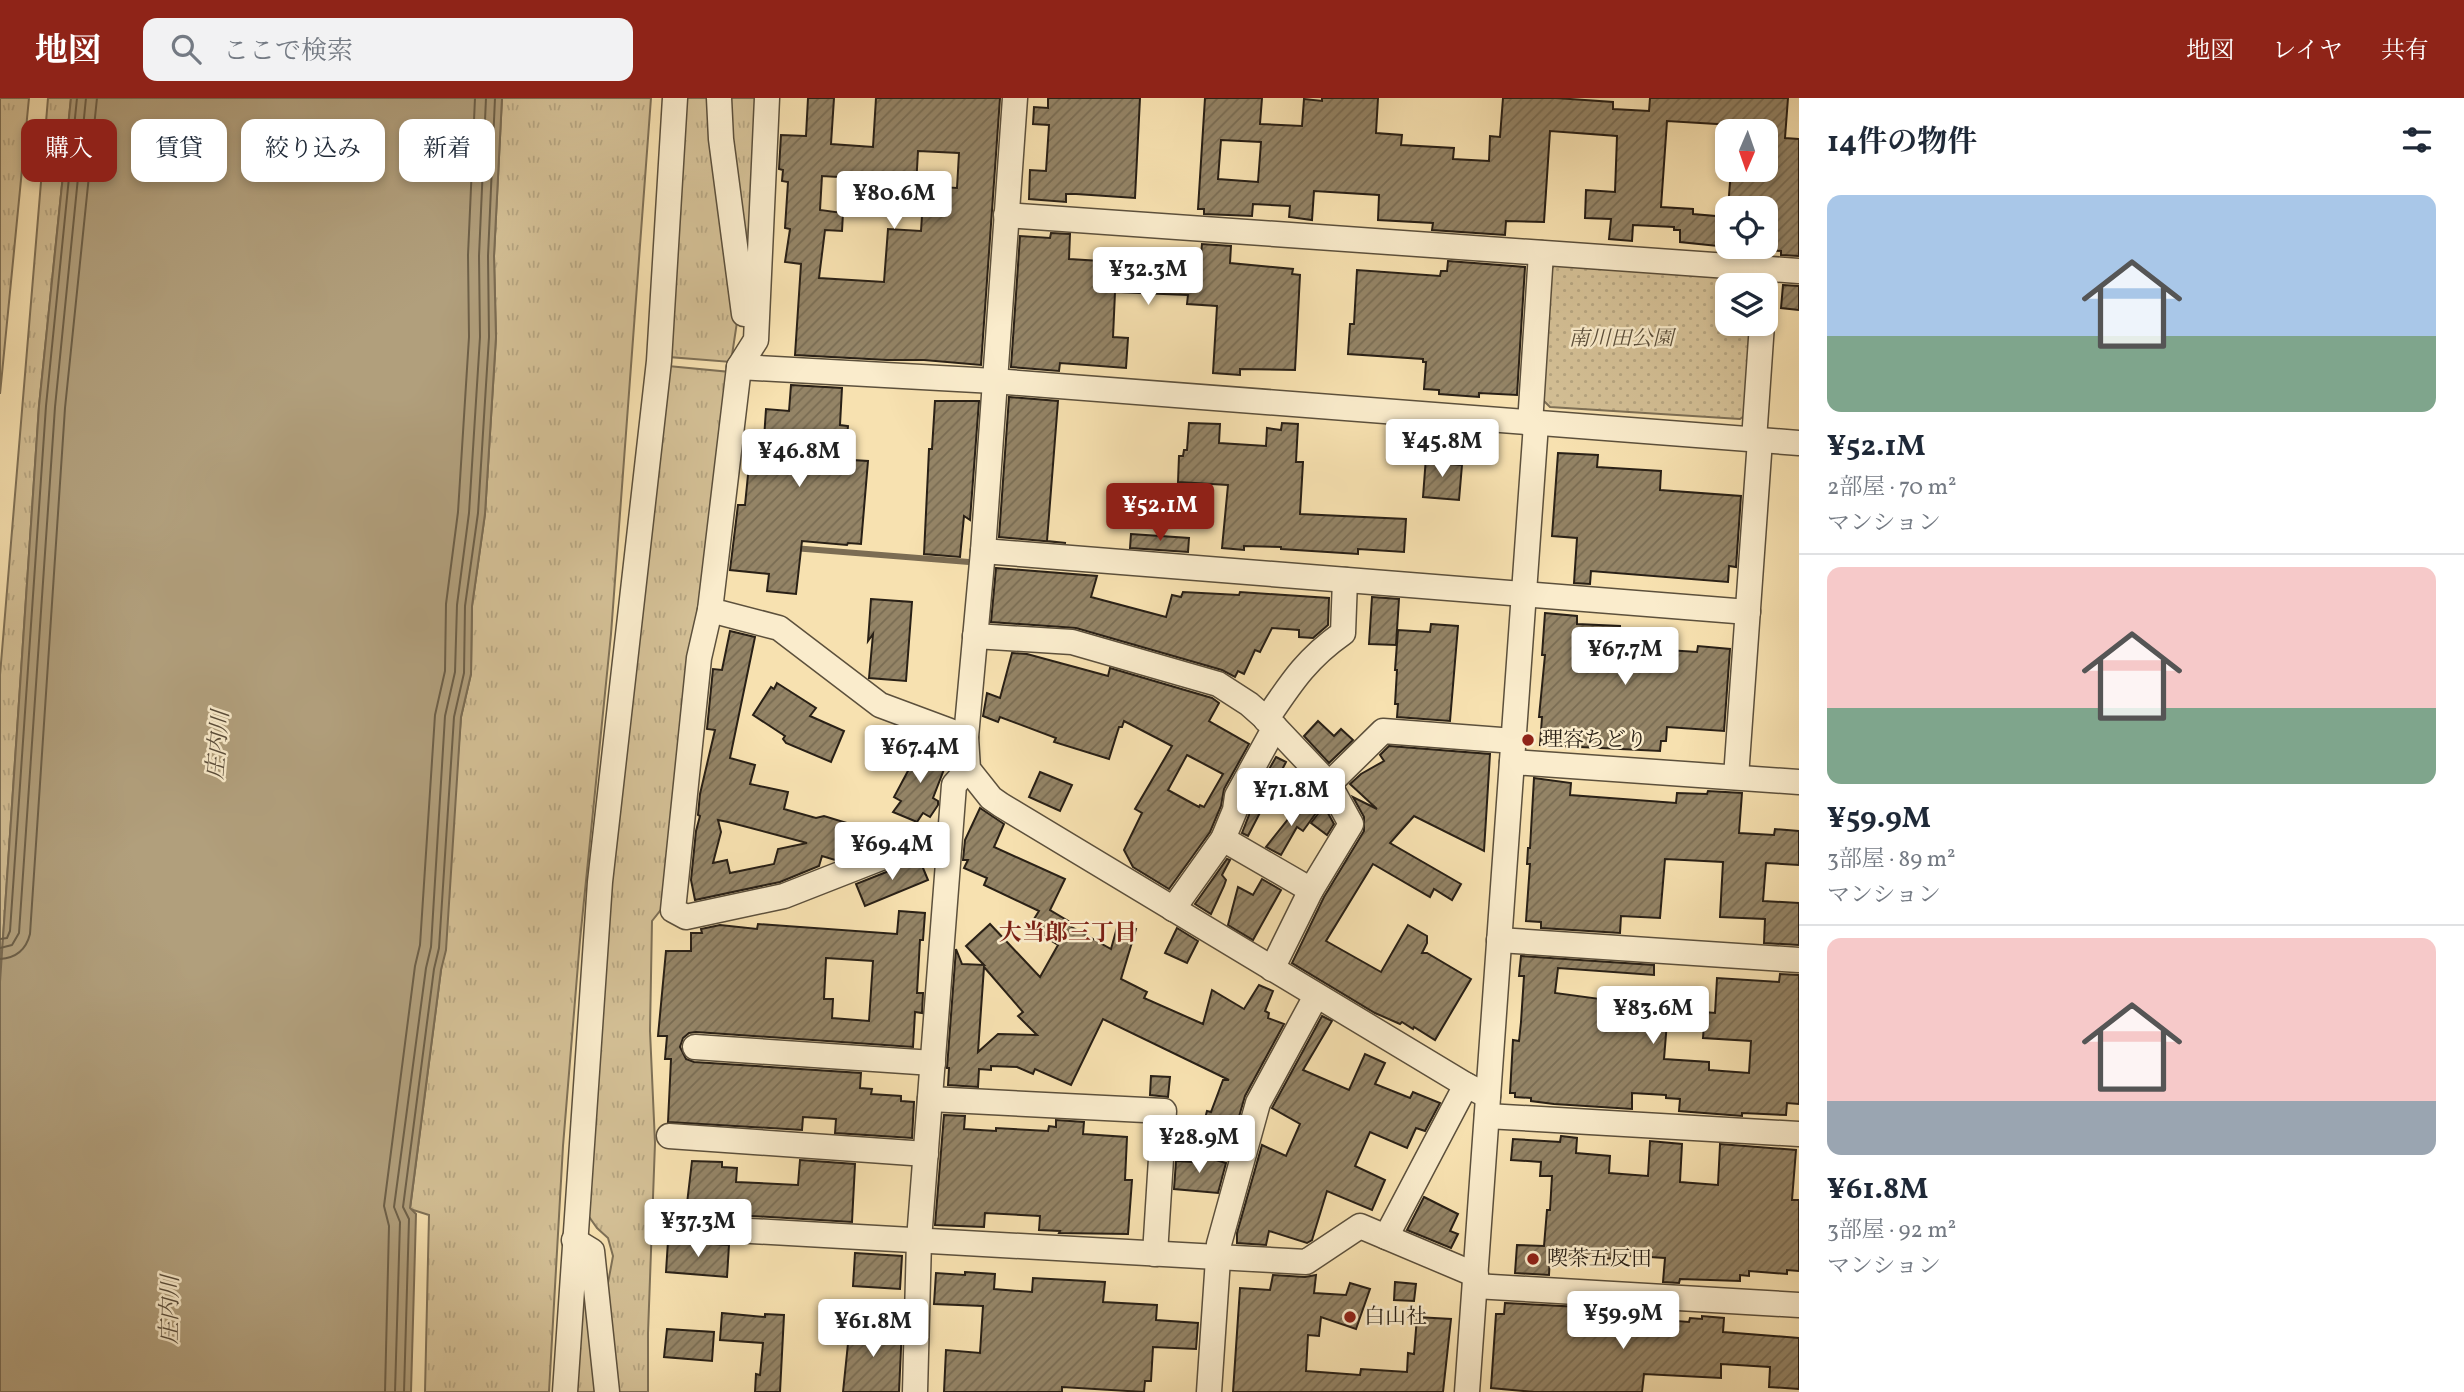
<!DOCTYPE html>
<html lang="ja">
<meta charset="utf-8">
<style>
:root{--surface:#fff;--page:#f2f2f3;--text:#1f2937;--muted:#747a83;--line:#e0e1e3;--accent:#8f2418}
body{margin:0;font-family:Vollkorn,"Noto Serif JP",serif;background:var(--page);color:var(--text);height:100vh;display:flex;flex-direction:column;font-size:26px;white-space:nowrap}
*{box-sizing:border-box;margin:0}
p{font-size:23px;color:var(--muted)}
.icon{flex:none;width:38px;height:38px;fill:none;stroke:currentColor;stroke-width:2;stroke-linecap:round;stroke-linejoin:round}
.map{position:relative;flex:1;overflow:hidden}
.details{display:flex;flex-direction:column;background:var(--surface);width:665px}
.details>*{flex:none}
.hud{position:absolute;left:21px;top:21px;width:665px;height:63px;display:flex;gap:14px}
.needle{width:46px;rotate:182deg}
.buttons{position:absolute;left:1715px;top:21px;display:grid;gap:14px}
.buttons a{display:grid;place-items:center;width:63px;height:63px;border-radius:14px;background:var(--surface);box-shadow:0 4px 10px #0003;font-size:35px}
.price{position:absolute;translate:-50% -60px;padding:0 16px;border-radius:7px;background:#fff;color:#222;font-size:23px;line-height:46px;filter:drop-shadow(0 2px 4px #0008)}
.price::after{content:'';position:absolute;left:50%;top:42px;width:21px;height:16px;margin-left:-10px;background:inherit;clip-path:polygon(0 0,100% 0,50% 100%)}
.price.active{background:var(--accent);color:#fff}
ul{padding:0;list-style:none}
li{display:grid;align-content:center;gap:14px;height:371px;padding:0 28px}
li+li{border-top:2px solid var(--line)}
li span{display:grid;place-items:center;height:217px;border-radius:14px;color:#555}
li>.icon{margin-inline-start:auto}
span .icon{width:126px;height:126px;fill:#fffc;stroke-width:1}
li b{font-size:30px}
h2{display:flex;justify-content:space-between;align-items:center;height:84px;padding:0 28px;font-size:30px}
.pill{padding:0 24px;border-radius:14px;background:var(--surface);box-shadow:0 4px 10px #0003;font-size:24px;line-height:63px}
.pill.active{background:var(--accent);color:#fff}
header{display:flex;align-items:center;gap:42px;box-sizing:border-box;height:98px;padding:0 35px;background:var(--accent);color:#fff}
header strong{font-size:33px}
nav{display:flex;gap:38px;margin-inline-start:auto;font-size:24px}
.search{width:490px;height:63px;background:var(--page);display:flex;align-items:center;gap:18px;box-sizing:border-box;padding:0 24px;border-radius:14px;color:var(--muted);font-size:26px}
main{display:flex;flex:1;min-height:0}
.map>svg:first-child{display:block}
</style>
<header>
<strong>地図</strong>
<div class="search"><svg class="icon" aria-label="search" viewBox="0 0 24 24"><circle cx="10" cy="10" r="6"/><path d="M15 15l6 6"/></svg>ここで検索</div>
<nav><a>地図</a><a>レイヤ</a><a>共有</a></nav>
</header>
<main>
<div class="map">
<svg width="1799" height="1294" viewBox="0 0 1799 1294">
<defs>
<pattern id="grass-tufts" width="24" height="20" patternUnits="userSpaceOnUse" patternTransform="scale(1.75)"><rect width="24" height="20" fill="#d4c096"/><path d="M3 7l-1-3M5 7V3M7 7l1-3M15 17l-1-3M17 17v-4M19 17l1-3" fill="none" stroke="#b6a581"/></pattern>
<pattern id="park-dots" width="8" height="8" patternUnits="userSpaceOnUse" patternTransform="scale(1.75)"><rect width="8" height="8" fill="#d4c096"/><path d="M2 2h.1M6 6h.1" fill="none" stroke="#b6a581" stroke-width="1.8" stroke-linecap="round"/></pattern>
<pattern id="building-hatch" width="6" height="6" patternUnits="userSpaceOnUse" patternTransform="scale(1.75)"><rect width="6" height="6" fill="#948466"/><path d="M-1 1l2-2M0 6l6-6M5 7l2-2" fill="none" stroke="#796c53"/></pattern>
</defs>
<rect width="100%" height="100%" fill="#f7e1b0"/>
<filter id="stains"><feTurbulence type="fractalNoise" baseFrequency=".00286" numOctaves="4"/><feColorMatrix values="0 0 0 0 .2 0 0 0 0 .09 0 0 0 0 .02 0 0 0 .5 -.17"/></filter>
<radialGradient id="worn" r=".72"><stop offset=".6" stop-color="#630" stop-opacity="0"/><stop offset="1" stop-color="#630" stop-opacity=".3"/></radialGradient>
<!-- grass -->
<g fill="url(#grass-tufts)" stroke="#7e7056" stroke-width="2">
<path d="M0,0H29L0,296Z"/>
<path d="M48,0H71L39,308L0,884V577Z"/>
<path d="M502,0H651L611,536L580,842L563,1048L549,1294H425L429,1117L410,1111L441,872L461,619L471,576L472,508L485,416L496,239L494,158Z"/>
<path d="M685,0H713L737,224L731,264L669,259Z"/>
<path d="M728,0H757L746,183L727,41Z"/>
<path d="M668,268L730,274L663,809L652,823L650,933L655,1045L648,1235V1294H613L605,1201L613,1158L608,1140L597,1130L585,1113L610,786Z"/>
<path d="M582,1161L599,1294H574Z"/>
</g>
<!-- park -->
<path fill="url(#park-dots)" stroke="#7e7056" stroke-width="2" d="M1557,164L1748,178L1756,185V187H1727V226H1753L1748,315L1740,321L1550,309L1542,301L1549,174Z"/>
<!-- water -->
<path fill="#b19f7c" stroke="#7b6c53" stroke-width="2" d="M71,0H502L494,158L496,239L485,416L472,508L471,576L461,619L446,852L441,872L410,1110L416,1116L411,1294H0V884L39,308Z"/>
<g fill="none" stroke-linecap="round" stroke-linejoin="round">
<!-- shore -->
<g stroke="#6d6049" stroke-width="2">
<path d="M0,841L7,840L10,833L46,308L77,0"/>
<path d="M0,850L12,847L19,835L55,309L86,0"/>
<path d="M0,861C16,860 26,852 30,836L65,310L97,0"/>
<path d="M385,1294L389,1128L384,1108L415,868L420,847L435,617L445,573L446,506L458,414L469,239L468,157L475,0"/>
<path d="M395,1294L400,1124L394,1109L426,870L431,849L445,618L455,574L457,507L469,415L480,239L479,158L486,0"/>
<path d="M404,1294L409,1121L403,1109L434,871L439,850L454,619L464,575L465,508L478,415L489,239L488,158L495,0"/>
</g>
<!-- stream -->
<path stroke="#7b6c53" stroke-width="6" d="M793,450L969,464"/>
</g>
<!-- building -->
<g fill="url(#building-hatch)" stroke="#292016" stroke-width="2" fill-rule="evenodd">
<path d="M808,0H834L831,46L873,49L876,0H1000L981,267L924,262H887L795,257L801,166L785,164L790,131L785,130L788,84L782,83L783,72L779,71L781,37L806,38ZM918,53L959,55L957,90L924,88L921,133L888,131L884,184L819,180L825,132L842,133L843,115L820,112L822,78L889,82V87L916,89Z"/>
<path d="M1048,0H1140L1135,100L1076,96H1066V104L1029,101L1030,72L1046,73L1049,27L1033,26L1034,9L1048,10Z"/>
<path d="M1205,0H1262L1260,26L1302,28L1304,1L1322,3V0H1378L1376,35L1402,37L1401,47L1454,50L1453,61L1489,63L1490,38L1500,39L1503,0H1556L1613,4V11L1649,13L1650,0H1788L1785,40L1799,41V158L1781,157V153L1766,152V110H1728L1731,72H1766V32L1733,30V27L1667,23L1661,109L1693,111V116L1727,119V149L1680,144V132H1674V129L1633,127L1632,143L1609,141L1611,121L1585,120L1586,92L1615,94L1617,38L1550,33L1544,124L1506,123L1505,137L1432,132L1433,125L1378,122L1379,97L1314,93L1312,122L1289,119L1290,108L1253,106L1252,118L1204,116V111H1198ZM1221,42L1261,44L1258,84L1218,81Z"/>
<path d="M1051,135L1070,136L1069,161L1200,169L1202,146L1231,148L1230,165L1293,171L1292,176L1300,177L1295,272L1240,271V277L1213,275L1217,208L1187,206L1188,197L1115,194L1113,239L1128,240L1126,270L1060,265L1059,273L1011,269L1020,138L1050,140Z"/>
<path d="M1448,163L1525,169L1517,297L1479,295V299L1439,296V292L1424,291L1426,264H1423V261L1348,256L1350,226H1354L1357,172L1440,178L1441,173H1447Z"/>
<path d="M1783,187L1799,188V212L1781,210Z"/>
<path d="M791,287L842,290L840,327L848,328L846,349H853L852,362L868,363L861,446L848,445L847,447L802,443L796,496L767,493L769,476L730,472L738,407H745L750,357L755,358L757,341H764L766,311L789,313Z"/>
<path d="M1009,299L1058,303L1047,443L1066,445L999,439Z"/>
<path d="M935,303H979L970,422L964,418L960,459L924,456L928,373L929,351H932Z"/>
<path d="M1189,325L1220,326L1219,345L1266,348L1267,330L1281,332L1282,325L1298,326L1296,364H1303L1300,416L1406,421L1404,454L1358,451V456L1281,451V449L1244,448V452L1222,450L1228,387L1178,384L1179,358H1183L1184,352H1187Z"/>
<path d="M1404,333L1432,335L1431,352L1403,350Z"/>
<path d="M1558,355L1598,357L1597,369L1661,373L1660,392L1741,398L1736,469L1729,468L1728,484L1591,473L1590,486L1574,485L1577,440L1552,438Z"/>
<path d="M1426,359L1451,360L1450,366L1462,367L1459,402L1423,399Z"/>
<path d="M1131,436L1189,440L1188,454L1130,450Z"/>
<path d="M996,470L1097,478L1091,499L1166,519L1172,497L1181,499L1183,494L1239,497L1240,494L1329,500L1328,527L1313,540L1299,539V532L1272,530L1260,554L1255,552L1244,576L1238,573L1235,579L1222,572L1076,530L991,524Z"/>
<path d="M1372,499L1399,501L1396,547L1369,546Z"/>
<path d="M871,501L912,504L906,583L869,580L873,536L868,543Z"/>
<path d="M1545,515L1577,518V526L1620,528V531H1632L1631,534L1653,535L1652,551L1697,554L1698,548L1730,551L1724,633L1667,629L1666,643H1661L1660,653L1540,647L1542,619H1539L1545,557H1542Z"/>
<path d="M1431,526L1458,528L1450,623L1397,619L1398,606H1395L1397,572H1395L1398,532L1430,534Z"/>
<path d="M730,533L755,539L730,660L755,667L750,686L788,694L784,711L816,720L824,718L863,730L855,754L835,762L822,758L819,768L780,784L695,802L691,782L696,733L700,718L698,717L700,696L715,632L707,631L713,571L722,572ZM718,722L728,724L807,745L778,751L774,766L730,775L727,762L713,765L721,734Z"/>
<path d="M1012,555L1027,556L1108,578L1110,570L1212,600L1219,605L1209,623L1249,646L1224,691L1221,708L1210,734L1169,791L1133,769L1124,752L1142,715L1135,711L1172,648L1124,623L1122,629H1119L1109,661L1054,644L1056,640L1000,619L998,624L983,618L987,595L1000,600ZM1187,657L1223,676L1204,709L1200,707L1199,709L1168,692Z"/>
<path d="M777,585L816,610L810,618L844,633L831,664L786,645L783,641L785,638L753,617L771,589L774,591Z"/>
<path d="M1318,623L1334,638L1341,631L1353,642L1329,665L1304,638Z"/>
<path d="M915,647L948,661L933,700L938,703V707L930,719L923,715L917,724L893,714L901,703L894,699L909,671L906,670Z"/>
<path d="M1389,648L1490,656L1484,753L1414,718L1390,745L1461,786L1452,802L1434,791L1430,799L1373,766L1326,843L1381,874L1408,827L1427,838V845L1422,855H1427L1471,881L1435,942L1414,929L1413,931L1402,924L1400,926L1375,915L1292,865L1324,799L1364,733V719L1353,699L1377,711L1350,686L1361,676L1384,663L1380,657Z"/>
<path d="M1276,659L1286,664L1248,738L1242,735L1249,717L1251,703Z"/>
<path d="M1040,674L1072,687L1060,713L1029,699Z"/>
<path d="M1534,680L1571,685L1570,697L1676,705L1677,695L1707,696L1708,693L1742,695L1739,735L1774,737L1775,731L1799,733V767L1766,765L1763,803L1799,805V847L1764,845L1765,821L1720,819L1723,764L1665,761L1660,820L1621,818L1620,835L1541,830V824L1526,823L1530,766H1527L1528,750H1530Z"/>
<path d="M1304,706L1316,715L1303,733L1297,729L1281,757L1266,749L1297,710Z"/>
<path d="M1324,708L1334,726L1327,737L1311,725Z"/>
<path d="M980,710L1004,726L994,749L1065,781L1050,812L1070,824L1068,827L1111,851L1118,826L1136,831L1121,881L1147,894L1144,900L1203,926L1212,892L1244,911L1259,887L1273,893L1265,913L1269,915L1268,920L1284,926L1245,998L1234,1036L1203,1028L1207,1013L1211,1014L1223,982H1229L1103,921L1071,987L1035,971L1033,976L1017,969L991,968V972L979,971L978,989L948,987L949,970H947L956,851L962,866L984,867L966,848L990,826L1040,879L1058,847L1029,829L1039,813L984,787L987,780L964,770L968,762H963L965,742ZM984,869L1023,914L1018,918L1037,937L998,936L978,954Z"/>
<path d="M918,758L928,782L865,808L856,786L909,765Z"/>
<path d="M1227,761L1230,762L1222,777L1226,782L1224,788L1211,816L1195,806Z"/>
<path d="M1262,781L1281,792L1253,842L1228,827L1238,789L1253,797Z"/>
<path d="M899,813L925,815L923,842H920L917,895H923L922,915L915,914L913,949L696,934L689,935L683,940L680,949L686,961L694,964L861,975L860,990L872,991L871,996L901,998V1003L914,1004L912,1040L835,1035L836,1021L803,1019L802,1032L668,1024L671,961H665L667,938H658L666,853H691V835H702L701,831L720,827L757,831L758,826L897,836ZM826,860L873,863L869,923L832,920L833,901H824Z"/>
<path d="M1177,830L1198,843L1187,865L1165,855Z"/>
<path d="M1521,858L1654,867V877L1558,870L1555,895L1652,908L1651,923L1667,924L1664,961L1709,964V972L1749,975L1751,943L1703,940L1705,914L1715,915L1717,880L1779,884L1780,876L1799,877V1006L1787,1005L1786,1017L1742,1015V1018L1679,1013L1680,1001L1666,1000V997L1632,995V1011L1554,1006L1531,1003V1000L1515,999V995H1510L1513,942L1519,943L1521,924L1524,878H1519Z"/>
<path d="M1322,918L1332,923L1303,972L1349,992L1365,956L1385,965L1375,986L1410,1000L1413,994L1440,1005L1425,1033L1416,1030L1407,1050L1370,1034L1355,1068L1385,1082L1372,1112L1327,1093L1312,1142L1307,1145L1269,1133L1266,1147L1237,1145V1135L1262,1047L1286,1058L1300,1026L1272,1010Z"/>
<path d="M1151,978L1170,979L1168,999L1150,997Z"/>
<path d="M944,1017L965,1018L964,1031L996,1033V1030L1048,1033L1049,1028L1056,1029V1022L1084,1024L1083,1036L1127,1039L1125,1082H1132L1128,1136L1059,1135L1060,1133L1039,1132L1040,1118L985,1115L984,1129L935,1127Z"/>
<path d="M1561,1038L1577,1040L1576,1055L1610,1058L1609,1075L1648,1078L1650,1043L1682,1046L1680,1084L1718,1087L1720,1046L1796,1052L1792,1102H1799V1173L1787,1172V1176L1749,1173V1178L1740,1177V1183L1680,1181L1679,1185L1663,1184L1665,1160L1618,1157V1161L1550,1157L1549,1177L1515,1175L1517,1147L1544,1148L1547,1112H1550L1552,1078H1540L1541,1064L1511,1062L1513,1041L1560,1044Z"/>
<path d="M1195,1056L1226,1065L1218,1095L1174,1091L1176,1063L1193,1064Z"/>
<path d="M800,1062L855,1066L852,1124L686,1114L692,1063L722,1064V1069L737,1070L736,1084L798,1087Z"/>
<path d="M1424,1099L1458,1116L1450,1133L1458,1136L1451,1150L1407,1132Z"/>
<path d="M668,1143L729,1147L727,1179L666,1174Z"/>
<path d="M855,1155L902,1158L900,1191L853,1188Z"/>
<path d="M965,1174L995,1176L994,1191L1032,1194L1033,1180L1105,1184L1103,1204L1157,1207L1156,1222L1198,1225L1196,1251L1153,1249L1151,1283H1145L1144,1294L1062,1289V1294H944L946,1252L980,1255L983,1208L934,1206L936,1175L965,1177Z"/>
<path d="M1273,1177L1305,1179L1316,1177L1314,1195L1346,1197L1350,1185L1370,1191L1356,1231L1321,1219L1319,1238L1308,1237L1306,1273L1360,1277L1361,1271L1407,1274L1408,1255L1414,1256L1417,1219L1451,1221L1443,1294H1233L1240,1190L1270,1192Z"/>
<path d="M1395,1184L1416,1186L1414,1203L1394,1202Z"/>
<path d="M1505,1205L1618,1211L1616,1226L1651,1228V1221L1689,1224L1690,1220L1702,1221V1218L1724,1220L1723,1234L1799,1240V1291L1769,1289L1770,1269L1721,1266V1280L1644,1276L1642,1294H1534L1491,1290L1496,1216H1504Z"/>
<path d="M722,1215L765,1219V1216L784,1217L780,1294H755L756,1276L760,1277L763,1245L720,1242Z"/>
<path d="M850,1226L902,1229L899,1294H843Z"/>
<path d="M667,1231L714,1234L712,1263L664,1259Z"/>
</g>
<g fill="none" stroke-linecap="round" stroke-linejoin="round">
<!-- minor casing -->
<g stroke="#5c503c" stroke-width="27">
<g id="minor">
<path d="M719,0L721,41L744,216"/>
<path d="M767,0L756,242L739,269L710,512L779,530L880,607L966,639"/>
<path d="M1015,0L983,453L966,639L968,671L991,700L1001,707L1466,987L1488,998"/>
<path d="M1006,117L1799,173"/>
<path d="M739,269L994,283L1799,345"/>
<path d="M1530,326L1541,155"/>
<path d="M1754,342L1762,226"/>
<path d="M983,453L1748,514"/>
<path d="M710,512L699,560L673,812L686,819L784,798L904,751L915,738L949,750"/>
<path d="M975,538L1072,544L1218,586L1249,606L1275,629L1329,686L1351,726L1311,792L1272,871"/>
<path d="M1266,622C1291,585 1306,561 1343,535L1345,482"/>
<path d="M1512,664L1799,684"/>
<path d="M1736,679L1760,342"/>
<path d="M1329,686L1383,633L1514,643"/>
<path d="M1223,741L1311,792"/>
<path d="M1173,811L1223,741L1235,712L1237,698L1275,629"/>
<path d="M1499,842L1799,862"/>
<path d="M695,949L933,965"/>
<path d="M930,1001L1164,1013L1155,1156"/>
<path d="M1487,1018L1799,1036"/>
<path d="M1163,1032L1244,1054"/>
<path d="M669,1038L926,1056"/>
<path d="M662,1128L1306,1164L1360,1128L1476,1177"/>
<path d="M1386,1139L1466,987"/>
<path d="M574,1142L592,1153L607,1294"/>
<path d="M1475,1188L1799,1207"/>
<path d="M565,1294L600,784L659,263L675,0"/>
<path d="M915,1294L919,1142L954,687L968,671"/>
<path d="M1209,1294L1219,1146L1258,1005L1316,898"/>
<path d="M1467,1294L1536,326"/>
</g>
</g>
<!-- minor -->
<use href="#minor" stroke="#faeccc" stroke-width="24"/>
</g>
<!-- markers -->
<g fill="#8f2418" stroke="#faeccc" stroke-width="2.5">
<circle cx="1528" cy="642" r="7"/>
<circle cx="1533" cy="1161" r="7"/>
<circle cx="1350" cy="1219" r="7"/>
</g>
<g text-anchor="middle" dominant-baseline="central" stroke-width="5" stroke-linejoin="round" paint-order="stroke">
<!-- park labels -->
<g font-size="21" font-style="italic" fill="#5c503c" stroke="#faeccc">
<text x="1621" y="241">南川田公園</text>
</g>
<!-- poi labels -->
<g font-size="21" fill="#292016" stroke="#faeccc" text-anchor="start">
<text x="1542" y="642">理容ちどり</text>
<text x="1547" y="1161">喫茶五反田</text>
<text x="1364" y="1219">白山社</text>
</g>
<!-- water labels -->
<g font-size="23" font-style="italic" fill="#594c3a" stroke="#faeccc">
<text transform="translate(219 647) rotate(-85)">庄内川</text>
<text transform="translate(171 1212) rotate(-89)">庄内川</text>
</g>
<!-- neighbourhood labels -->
<g font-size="23" font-weight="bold" fill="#7a1f14" stroke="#faeccc">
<text x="1068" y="836">大当郎三丁目</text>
</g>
</g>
<rect width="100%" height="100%" filter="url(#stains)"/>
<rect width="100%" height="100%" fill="url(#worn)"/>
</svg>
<div class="buttons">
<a><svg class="needle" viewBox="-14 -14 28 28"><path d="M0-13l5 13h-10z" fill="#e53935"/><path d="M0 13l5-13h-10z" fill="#747a83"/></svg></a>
<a><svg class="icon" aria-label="locate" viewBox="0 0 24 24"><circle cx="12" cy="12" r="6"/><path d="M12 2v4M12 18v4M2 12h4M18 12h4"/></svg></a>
<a><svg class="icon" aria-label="layers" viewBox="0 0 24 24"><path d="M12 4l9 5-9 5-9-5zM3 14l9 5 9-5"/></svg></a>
</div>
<b class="price" style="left:894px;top:133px">¥80.6M</b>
<b class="price" style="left:1148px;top:209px">¥32.3M</b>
<b class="price" style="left:1442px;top:381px">¥45.8M</b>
<b class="price" style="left:799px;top:391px">¥46.8M</b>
<b class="price active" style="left:1160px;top:445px">¥52.1M</b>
<b class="price" style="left:1625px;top:589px">¥67.7M</b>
<b class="price" style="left:920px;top:687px">¥67.4M</b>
<b class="price" style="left:1291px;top:730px">¥71.8M</b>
<b class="price" style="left:892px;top:784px">¥69.4M</b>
<b class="price" style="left:1653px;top:948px">¥83.6M</b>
<b class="price" style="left:1199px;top:1077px">¥28.9M</b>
<b class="price" style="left:698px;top:1161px">¥37.3M</b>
<b class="price" style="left:1623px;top:1253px">¥59.9M</b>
<b class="price" style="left:873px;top:1261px">¥61.8M</b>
<div class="hud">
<a class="pill active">購入</a>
<a class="pill">賃貸</a>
<a class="pill">絞り込み</a>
<a class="pill">新着</a>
</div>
</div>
<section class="details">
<h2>14件の物件<svg class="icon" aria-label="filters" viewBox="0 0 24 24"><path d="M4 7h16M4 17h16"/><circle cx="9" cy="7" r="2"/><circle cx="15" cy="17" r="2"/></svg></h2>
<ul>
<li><span style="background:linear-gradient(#a9c7e8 65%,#7fa58c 0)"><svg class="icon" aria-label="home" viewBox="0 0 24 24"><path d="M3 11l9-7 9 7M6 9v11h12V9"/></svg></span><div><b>¥52.1M</b><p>2部屋 · 70 m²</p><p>マンション</p></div></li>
<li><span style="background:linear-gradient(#f6c9c9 65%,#7fa58c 0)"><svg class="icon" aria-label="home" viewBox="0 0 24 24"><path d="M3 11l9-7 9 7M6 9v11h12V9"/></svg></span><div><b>¥59.9M</b><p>3部屋 · 89 m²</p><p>マンション</p></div></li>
<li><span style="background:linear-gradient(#f6c9c9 75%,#9aa5b1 0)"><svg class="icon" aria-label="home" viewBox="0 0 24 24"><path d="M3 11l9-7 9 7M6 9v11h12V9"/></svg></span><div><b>¥61.8M</b><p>3部屋 · 92 m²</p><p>マンション</p></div></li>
</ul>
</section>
</main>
